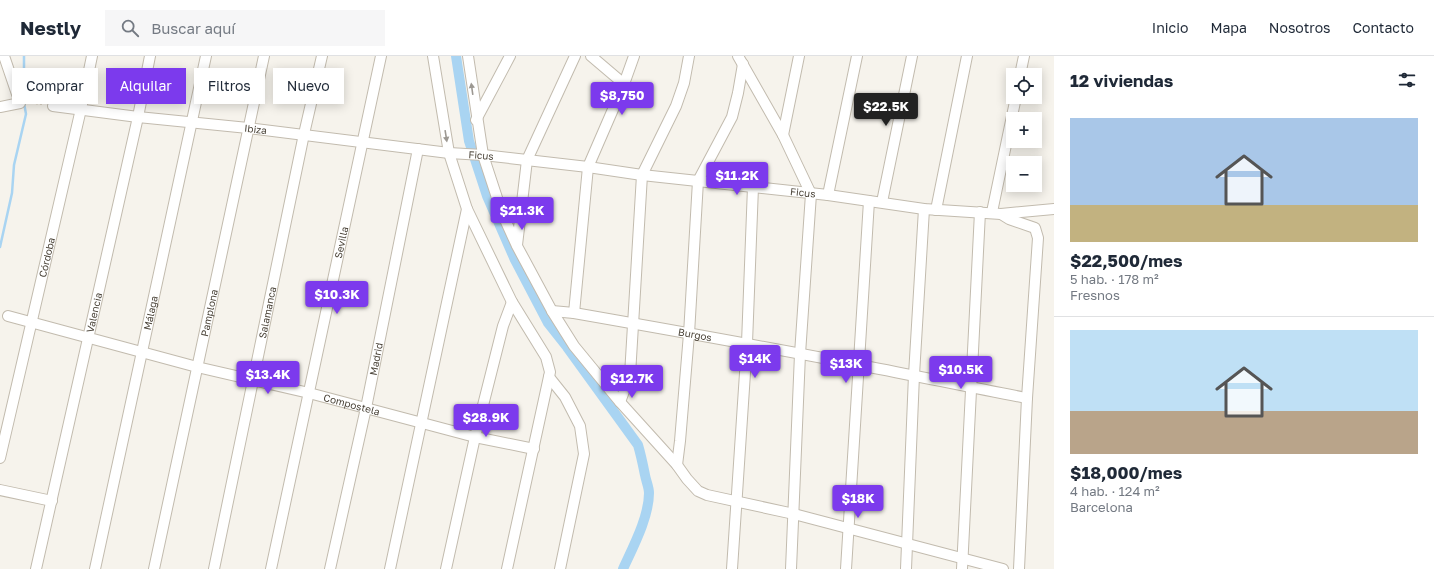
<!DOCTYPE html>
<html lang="es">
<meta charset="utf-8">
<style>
:root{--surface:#fff;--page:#f6f6f7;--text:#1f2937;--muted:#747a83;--line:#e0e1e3;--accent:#7c3aed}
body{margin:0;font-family:"Golos Text",sans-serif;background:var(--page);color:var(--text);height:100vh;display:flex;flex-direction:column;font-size:15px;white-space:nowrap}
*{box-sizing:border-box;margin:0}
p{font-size:13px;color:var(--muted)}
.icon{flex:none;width:22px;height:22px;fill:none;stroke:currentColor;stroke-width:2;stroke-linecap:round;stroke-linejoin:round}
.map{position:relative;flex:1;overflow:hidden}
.side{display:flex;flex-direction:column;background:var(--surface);width:380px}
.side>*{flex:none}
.hud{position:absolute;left:12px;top:12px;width:380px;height:36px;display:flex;gap:8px}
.buttons{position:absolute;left:1006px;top:12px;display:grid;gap:8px}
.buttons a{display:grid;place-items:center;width:36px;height:36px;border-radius:0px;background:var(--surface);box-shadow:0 2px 10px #0003;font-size:20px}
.price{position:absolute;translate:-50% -34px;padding:0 9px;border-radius:4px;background:var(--accent);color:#fff;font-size:13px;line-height:26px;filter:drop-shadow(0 1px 2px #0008)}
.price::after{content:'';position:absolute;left:50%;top:24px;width:12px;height:9px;margin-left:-6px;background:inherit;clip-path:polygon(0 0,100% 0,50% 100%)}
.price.on{background:#222;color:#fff}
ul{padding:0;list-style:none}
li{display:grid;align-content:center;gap:8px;height:212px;padding:0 16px}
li+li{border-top:1px solid var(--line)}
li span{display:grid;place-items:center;height:124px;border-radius:0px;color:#555}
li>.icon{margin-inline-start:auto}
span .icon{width:72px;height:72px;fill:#fffc;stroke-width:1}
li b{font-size:17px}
h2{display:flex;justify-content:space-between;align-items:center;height:48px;padding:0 16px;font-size:17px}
.pill{padding:0 14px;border-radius:0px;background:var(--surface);box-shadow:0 2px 10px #0003;font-size:14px;line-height:36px}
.pill.on{background:var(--accent);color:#fff}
header{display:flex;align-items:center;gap:24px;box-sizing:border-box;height:56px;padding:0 20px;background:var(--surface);border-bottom:1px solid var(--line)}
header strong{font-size:19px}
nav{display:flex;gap:22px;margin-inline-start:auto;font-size:14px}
.search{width:280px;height:36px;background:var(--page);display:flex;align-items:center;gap:10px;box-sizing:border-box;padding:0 14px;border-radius:0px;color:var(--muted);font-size:15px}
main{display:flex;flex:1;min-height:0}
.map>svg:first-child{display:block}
</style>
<header>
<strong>Nestly</strong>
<div class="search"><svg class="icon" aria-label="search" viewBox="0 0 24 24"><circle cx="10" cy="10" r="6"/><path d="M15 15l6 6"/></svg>Buscar aquí</div>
<nav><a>Inicio</a><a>Mapa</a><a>Nosotros</a><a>Contacto</a></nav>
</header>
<main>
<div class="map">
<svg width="1054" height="513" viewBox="0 0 1054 513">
<rect width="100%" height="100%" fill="#f6f3ec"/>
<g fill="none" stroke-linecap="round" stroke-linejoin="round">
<!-- stream -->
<path stroke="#a9d4f2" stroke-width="2.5" d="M0,191L12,137L14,109L26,58L24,47V0"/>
<!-- canal -->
<path stroke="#a9d4f2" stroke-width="10" d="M456,0L469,85L487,140L515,204L548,267L567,291L638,389C641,399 643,409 645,419C646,425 649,431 649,437C649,461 633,491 623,513"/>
<!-- minor casing -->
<g stroke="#c2bbae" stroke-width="12">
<g id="minor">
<path d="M433,0L449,97L467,153L512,246L546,301L550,316L507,513"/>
<path d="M468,0L483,99L502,157L517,190L552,255L574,290L620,346L677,409L687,423L698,435L707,439L794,458L1003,513"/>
<path d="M591,0L624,28"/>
<path d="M738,0L783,79L811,138L800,298L791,513"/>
<path d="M1020,19L1024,0"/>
<path id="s1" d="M53,50L138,61L248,72L449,97L483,99L588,111L642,119L828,139L924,153L1001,158L1054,153"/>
<path d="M0,51L20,47L4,0"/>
<path d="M476,64L510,0"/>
<path d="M783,79L799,0"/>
<path d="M828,139L857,0"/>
<path d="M882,146L912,0"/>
<path d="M936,154L967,0"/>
<path d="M992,156L1016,41"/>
<path d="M1001,158L1009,163L1035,172L1038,182L1027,342L1019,513"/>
<path d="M517,189L527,104L575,0"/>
<path id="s2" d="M552,255L574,257C671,274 767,291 864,310C918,320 972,332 1027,342"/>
<path d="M574,257L588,111L624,28L634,0"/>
<path id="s3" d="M8,260L197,311L309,337L475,381L534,393"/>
<path d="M549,321L565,341L580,370L584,398L560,513"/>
<path d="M620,346L630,319L642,119L676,50L684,27L689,0"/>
<path id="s4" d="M0,402L81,53L92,0"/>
<path d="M677,409L680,385L689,278L698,125L732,61L738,37L743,8"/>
<path d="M0,434L52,445"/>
<path id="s5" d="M36,513L138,61L150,0"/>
<path id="s6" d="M95,513L206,0"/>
<path id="s7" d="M154,513L264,0"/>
<path id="s8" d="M214,513L304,78L322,0"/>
<path id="s9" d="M271,513L381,0"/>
<path id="s10" d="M330,513L366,352L418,93"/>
<path d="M390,513L467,153"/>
<path d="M446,513L475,381L503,270L512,246"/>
<path d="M732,513L747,287L753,131"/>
<path d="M846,513L869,145"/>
<path d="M906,513L914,319L924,153"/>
<path d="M962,513L980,156"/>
</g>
</g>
<!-- path -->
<path stroke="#c4b79f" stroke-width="1.5" stroke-dasharray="2 2" stroke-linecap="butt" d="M28,47L44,48"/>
<!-- minor -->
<use href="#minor" stroke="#fff" stroke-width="10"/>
</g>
<!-- one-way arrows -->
<defs><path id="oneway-solid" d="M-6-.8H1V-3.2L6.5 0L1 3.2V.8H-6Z"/></defs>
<g fill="#9c9892">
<use href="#oneway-solid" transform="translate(472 33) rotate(-98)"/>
<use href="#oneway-solid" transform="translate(446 80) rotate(81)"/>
</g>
<g text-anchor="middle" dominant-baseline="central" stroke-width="3.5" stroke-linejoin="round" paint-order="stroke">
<!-- street labels -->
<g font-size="10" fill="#4b4439" stroke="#fff">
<text stroke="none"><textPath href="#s1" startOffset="204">Ibiza</textPath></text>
<text stroke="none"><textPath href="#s1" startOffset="431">Ficus</textPath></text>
<text stroke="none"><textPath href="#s1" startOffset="755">Ficus</textPath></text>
<text stroke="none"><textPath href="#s9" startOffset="334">Sevilla</textPath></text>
<text stroke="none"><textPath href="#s4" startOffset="206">Córdoba</textPath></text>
<text stroke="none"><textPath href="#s7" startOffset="262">Pamplona</textPath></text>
<text stroke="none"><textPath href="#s8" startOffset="262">Salamanca</textPath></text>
<text stroke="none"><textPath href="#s5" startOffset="263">Valencia</textPath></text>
<text stroke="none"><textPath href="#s6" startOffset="262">Málaga</textPath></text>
<text stroke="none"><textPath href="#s2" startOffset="145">Burgos</textPath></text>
<text stroke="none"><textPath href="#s10" startOffset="215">Madrid</textPath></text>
<text stroke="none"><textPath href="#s3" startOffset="355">Compostela</textPath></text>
</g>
</g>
</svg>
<div class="buttons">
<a><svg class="icon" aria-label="locate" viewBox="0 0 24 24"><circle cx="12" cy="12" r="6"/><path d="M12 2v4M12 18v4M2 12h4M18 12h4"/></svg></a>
<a>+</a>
<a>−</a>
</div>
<b class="price" style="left:622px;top:60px">$8,750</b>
<b class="price on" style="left:886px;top:71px">$22.5K</b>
<b class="price" style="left:737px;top:140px">$11.2K</b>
<b class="price" style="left:522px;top:175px">$21.3K</b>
<b class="price" style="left:337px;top:259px">$10.3K</b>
<b class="price" style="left:755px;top:323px">$14K</b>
<b class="price" style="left:846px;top:328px">$13K</b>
<b class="price" style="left:961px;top:334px">$10.5K</b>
<b class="price" style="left:268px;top:339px">$13.4K</b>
<b class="price" style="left:632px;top:343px">$12.7K</b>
<b class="price" style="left:486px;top:382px">$28.9K</b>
<b class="price" style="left:858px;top:463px">$18K</b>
<div class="hud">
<a class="pill">Comprar</a>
<a class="pill on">Alquilar</a>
<a class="pill">Filtros</a>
<a class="pill">Nuevo</a>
</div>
</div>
<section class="side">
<h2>12 viviendas<svg class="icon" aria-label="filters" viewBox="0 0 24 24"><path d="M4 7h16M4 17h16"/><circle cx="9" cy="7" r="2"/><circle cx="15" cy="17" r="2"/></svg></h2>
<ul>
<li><span style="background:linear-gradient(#a9c7e8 70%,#c2b280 0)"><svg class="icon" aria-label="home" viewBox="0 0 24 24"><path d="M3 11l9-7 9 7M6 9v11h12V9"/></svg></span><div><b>$22,500/mes</b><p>5 hab. · 178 m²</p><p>Fresnos</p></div></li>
<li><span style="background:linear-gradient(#bfe0f5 65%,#b9a48a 0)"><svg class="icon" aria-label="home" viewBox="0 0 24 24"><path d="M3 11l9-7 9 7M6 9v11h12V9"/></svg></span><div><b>$18,000/mes</b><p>4 hab. · 124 m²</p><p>Barcelona</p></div></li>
</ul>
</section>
</main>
